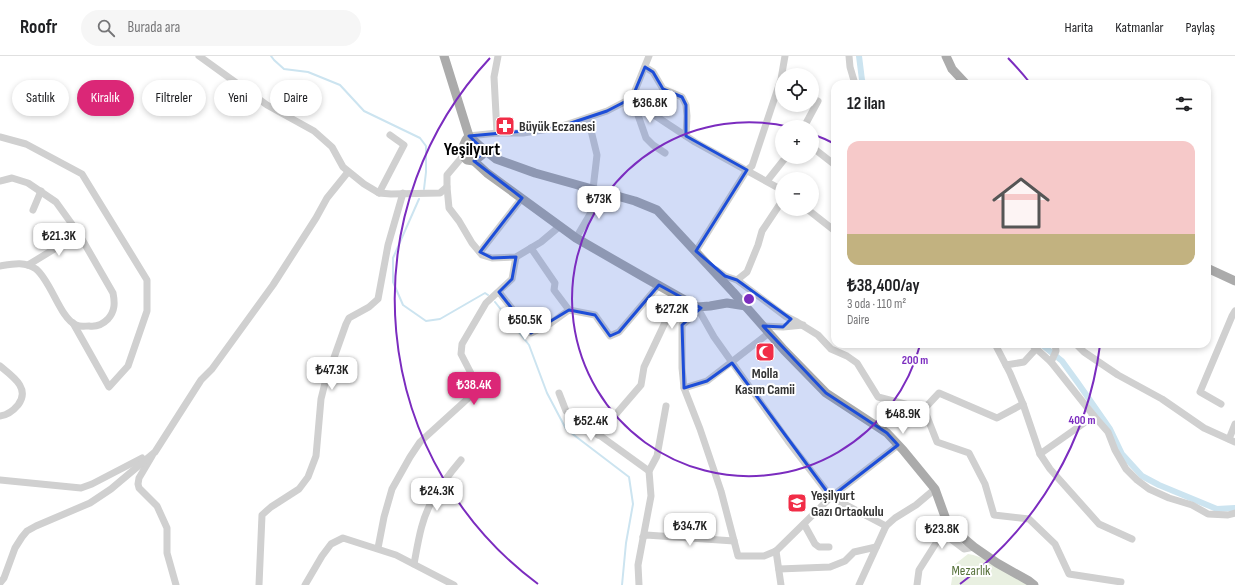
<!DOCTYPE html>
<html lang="tr">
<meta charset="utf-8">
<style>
:root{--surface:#fff;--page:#f6f6f6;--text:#202124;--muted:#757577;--line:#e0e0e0;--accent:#db2777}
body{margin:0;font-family:"Sofia Sans Condensed",sans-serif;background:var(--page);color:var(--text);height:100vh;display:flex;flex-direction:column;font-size:15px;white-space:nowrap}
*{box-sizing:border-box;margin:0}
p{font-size:13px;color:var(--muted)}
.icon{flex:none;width:22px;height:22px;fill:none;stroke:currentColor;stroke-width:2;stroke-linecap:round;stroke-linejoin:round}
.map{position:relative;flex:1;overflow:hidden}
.side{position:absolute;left:831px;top:24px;width:380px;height:268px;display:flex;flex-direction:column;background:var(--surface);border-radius:12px;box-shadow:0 2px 6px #0003}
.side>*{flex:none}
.guide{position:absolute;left:12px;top:24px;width:380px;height:36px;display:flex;gap:8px}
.controls{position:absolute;left:775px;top:12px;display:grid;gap:8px}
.controls a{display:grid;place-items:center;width:44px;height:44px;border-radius:50%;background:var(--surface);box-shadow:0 2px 6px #0003;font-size:20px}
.price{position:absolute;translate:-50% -34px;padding:0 9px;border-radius:8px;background:#fff;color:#222;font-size:13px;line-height:26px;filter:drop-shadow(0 1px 2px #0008)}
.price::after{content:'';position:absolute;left:50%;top:24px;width:12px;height:9px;margin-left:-6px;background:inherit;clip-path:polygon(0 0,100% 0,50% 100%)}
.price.on{background:var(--accent);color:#fff}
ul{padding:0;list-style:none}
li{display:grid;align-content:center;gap:8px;height:212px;padding:0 16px}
li span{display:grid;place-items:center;height:124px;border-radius:12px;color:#555}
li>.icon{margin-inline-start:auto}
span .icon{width:72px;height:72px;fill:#fffc;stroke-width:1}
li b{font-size:17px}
h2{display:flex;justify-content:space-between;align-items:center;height:48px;padding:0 16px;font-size:17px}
.pill{padding:0 14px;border-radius:18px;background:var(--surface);box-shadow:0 2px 6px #0003;font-size:14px;line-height:36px}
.pill.on{background:var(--accent);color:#fff}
header{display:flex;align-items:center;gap:24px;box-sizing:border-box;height:56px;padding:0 20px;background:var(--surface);border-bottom:1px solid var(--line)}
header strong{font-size:19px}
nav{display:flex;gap:22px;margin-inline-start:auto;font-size:14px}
.search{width:280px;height:36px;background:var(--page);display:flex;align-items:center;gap:10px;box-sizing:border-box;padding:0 14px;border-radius:22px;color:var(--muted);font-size:15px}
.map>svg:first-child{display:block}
</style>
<header>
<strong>Roofr</strong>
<div class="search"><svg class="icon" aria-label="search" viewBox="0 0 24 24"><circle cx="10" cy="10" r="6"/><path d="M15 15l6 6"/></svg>Burada ara</div>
<nav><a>Harita</a><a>Katmanlar</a><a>Paylaş</a></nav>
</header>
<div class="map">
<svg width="1235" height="529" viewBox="0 0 1235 529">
<rect width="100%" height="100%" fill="#fff"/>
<!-- green -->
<path fill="#e9f0e1" d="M968,498C985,500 1014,518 1028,529H951L954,509Z"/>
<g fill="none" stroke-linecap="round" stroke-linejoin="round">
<!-- stream -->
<g stroke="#cce4f0" stroke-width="2">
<path d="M271,0L274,4L284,13L308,16L340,29L364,55L420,82L426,90V116L424,133"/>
<path d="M419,143L393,202V226L403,249L426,265L440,263L485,237L488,239"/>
<path d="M495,246L529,289L547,337L566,373L629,421L633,448L626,487L622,529"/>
</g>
<!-- canal -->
<g stroke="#cce4f0" stroke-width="6">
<path d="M859,0L862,24L864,28"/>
<path d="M1041,288L1062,305L1078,327L1110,373L1122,398L1142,420L1159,429L1217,453L1235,452"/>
</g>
<!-- minor -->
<g stroke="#d0d0d0" stroke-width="7">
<path d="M199,0L267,49L314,75L332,91L343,111L364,128L379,137L391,138L440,137L447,131V119L463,100"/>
<path d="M849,0L850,11L855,28"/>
<path d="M645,11L653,16L663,33L682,41L686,49L687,60L686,80"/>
<path d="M632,42L648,55L695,86L782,134"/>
<path d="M632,42L646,82L653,89L665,97"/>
<path d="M588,62L597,99L593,133"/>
<path d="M804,71L818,45"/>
<path d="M497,77L494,21L498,0"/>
<path d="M469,80L497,77H523L556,72L607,55L632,42L649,0"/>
<path d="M0,81L26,88L82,118L147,224V255L128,310L109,331L73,267"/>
<path d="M812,91L835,109"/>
<path d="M0,125L12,122L28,127L56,146L79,178L113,237C115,247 115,255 108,263C103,268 96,271 89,270C85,270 80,271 76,269C60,262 51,225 36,213C25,205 12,208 0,210"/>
<path d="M767,125L786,101"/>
<path d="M447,131L449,152L459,165L472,187L482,199L492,202L516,201L541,186L560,170"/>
<path d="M379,137L404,89L390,79"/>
<path d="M807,153L835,175"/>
<path d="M33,154L41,135"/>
<path d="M576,182L603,136"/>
<path d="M531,192L555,227L554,234L569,254L595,259L610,280L619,276L659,229"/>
<path d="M696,195L747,114L752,110L781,23L785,0"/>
<path d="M480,196L522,142"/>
<path d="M28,209L79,178"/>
<path d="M716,214L725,220L737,224L747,216L758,189L762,175L782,145"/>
<path d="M737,224L785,260L797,266L818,279L831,293L847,300L857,307L878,341L924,353L939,337L997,362L1023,348"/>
<path d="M499,236L531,277L551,267L569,254"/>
<path d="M763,270L783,271L803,269"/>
<path d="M995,288L1010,317L1023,348L1040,398L1050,413L1099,468L1132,483"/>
<path d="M1031,288L1051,306L1094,360L1108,376L1115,394L1126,413L1137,424L1149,433L1169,442L1192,449L1208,458L1228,459L1235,457"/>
<path d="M1076,288L1084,296L1118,319L1162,343L1204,372L1235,386"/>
<path d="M1051,306L1056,295L1055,288"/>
<path d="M1006,309L1024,306L1036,293"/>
<path d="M0,310C12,320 31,332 18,349C13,355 8,359 0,360"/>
<path d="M684,332L707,325L769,277"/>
<path d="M559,337L566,355L649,415"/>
<path d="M1221,348L1200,336L1232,260L1235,255"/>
<path d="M924,353L937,386L969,397L985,428L994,459L1029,463L1055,488L1069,518L1121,526"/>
<path d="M598,379L641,329L644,311L670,256"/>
<path d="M1229,383L1235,368"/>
<path d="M1040,398L1094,360"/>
<path d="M152,400L139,422L138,428L139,432L157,450L167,472V497L176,529"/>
<path d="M0,424L81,432L92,428L142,402"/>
<path d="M804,468L815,488L819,491H829"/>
<path d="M886,470L831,441L788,385L714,281L697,251L694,259L682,269V312L684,332L700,373L721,435L738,500H764L776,495L831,441L898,389"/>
<path d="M643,481L646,479L734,485"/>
<path d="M378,492L384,461L392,433L410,401L420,386L475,336L476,327L461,298L462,288L486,247L512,223L516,201"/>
<path d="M776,495L781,529"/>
<path d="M414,508C418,487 421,464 432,445C440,430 450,417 461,404"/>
<path d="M779,513L830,511L845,505L854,496L876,491"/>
<path d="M0,527L4,522L15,492L22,481L27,475L36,470L90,447L111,433L155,396L201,324L212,313L273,229L316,162L327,142L348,116"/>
<path d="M259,529L262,459L271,451L299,433L308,421L316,400L321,343L325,327L346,268L349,262L369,251L378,243L388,189L403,137"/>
<path d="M305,529L322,500L331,488L343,482L396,499L454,529"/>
<path d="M639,529L638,509L651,440L649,415L657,400L666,350"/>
<path d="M859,529L886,470L895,462L916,449L935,433"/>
<path d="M917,529L919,514L938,484L948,481L964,493L974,491"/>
</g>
<!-- major -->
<g stroke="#ababab" stroke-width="9">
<path d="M444,0L469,80L482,92L496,103L535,117L635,145L657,154L733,236L784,294L826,337L887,377L903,394L935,433L948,469L974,491L997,507L1029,525L1034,529"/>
<path d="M946,0L952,13L966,28"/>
<path d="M469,80C464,86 462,91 463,100L467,104L474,105L482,99V92"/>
<path d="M474,105L487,117L576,182L642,220L697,251L710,250L727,247L746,250"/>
<path d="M1207,212L1235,225"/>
</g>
</g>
<!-- marked area -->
<path fill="#1d4ed8" fill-opacity="0.2" stroke="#1d4ed8" stroke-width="3" stroke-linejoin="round" d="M645,11L653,16L663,33L682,41L686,49V80L747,114L696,195L725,220L737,224L791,263L783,271L763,270L826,337L887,377L898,389L831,441L732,307L707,325L684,332L682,269L701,252L659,229L619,276L610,280L595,259L569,254L531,277L499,236L512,223L516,201L492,202L480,196L522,142L474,105L485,95L469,80L556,72L607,55L632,42Z"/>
<!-- distance rings -->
<g fill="none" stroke="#7b2cbf" stroke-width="2">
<path d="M920 289A177 177 0 1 1 790 71M812 78A177 177 0 0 1 835 88"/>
<path d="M1100 289A354 354 0 0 1 960 528M538 528A354 354 0 0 1 490 2M1008 2A354 354 0 0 1 1030 27"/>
</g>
<!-- icons -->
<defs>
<g id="pharmacy-square" transform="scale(1)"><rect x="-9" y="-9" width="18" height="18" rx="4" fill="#f12d47" stroke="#fff"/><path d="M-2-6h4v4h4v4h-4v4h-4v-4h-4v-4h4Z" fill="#fff"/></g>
<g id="mosque-square" transform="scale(1)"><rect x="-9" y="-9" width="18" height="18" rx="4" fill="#f12d47" stroke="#fff"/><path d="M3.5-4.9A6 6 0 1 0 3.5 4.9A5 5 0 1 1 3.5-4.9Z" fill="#fff"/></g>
<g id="school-square" transform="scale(1)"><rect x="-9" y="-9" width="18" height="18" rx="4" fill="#f12d47" stroke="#fff"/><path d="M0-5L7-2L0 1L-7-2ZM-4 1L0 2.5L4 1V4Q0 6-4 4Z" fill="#fff"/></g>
</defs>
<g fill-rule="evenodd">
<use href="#pharmacy-square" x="505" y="70"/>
<use href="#mosque-square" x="765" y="296"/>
<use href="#school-square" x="797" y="447"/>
</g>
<g text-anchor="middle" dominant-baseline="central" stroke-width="4" stroke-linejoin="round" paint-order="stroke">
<!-- poi labels -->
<g font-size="14" font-weight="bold" fill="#333" stroke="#fff" text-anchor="start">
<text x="519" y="70">Büyük Eczanesi</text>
<text x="765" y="317" text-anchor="middle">Molla<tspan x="765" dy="16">Kasım Camii</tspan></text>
<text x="811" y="439">Yeşilyurt<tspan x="811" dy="16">Gazı Ortaokulu</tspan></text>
</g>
<!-- park labels -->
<g font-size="14" fill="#58723c" stroke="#fff">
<text x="971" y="514">Mezarlık</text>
</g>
<!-- district labels -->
<g font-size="18" font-weight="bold" fill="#000" stroke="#fff">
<text x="472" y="93">Yeşilyurt</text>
</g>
</g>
<circle cx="749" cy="243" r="6" fill="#7b2cbf" stroke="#fff" stroke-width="2"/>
<g font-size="12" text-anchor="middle" font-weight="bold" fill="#7b2cbf" stroke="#fff" stroke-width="4" stroke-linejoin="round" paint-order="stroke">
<text x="915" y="308">200 m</text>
<text x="1082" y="368">400 m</text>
</g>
</svg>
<div class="controls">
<a><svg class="icon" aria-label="locate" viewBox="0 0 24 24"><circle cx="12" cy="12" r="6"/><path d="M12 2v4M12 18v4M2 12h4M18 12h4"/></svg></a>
<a>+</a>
<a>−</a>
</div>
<b class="price" style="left:650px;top:68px">₺36.8K</b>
<b class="price" style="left:599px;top:164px">₺73K</b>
<b class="price" style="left:59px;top:201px">₺21.3K</b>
<b class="price" style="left:672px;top:274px">₺27.2K</b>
<b class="price" style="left:525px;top:285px">₺50.5K</b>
<b class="price" style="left:332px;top:335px">₺47.3K</b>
<b class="price on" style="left:474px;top:350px">₺38.4K</b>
<b class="price" style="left:903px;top:379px">₺48.9K</b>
<b class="price" style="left:591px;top:386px">₺52.4K</b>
<b class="price" style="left:437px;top:456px">₺24.3K</b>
<b class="price" style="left:690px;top:491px">₺34.7K</b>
<b class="price" style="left:942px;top:494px">₺23.8K</b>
<div class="guide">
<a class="pill">Satılık</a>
<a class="pill on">Kiralık</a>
<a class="pill">Filtreler</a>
<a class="pill">Yeni</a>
<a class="pill">Daire</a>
</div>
<section class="side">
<h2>12 ilan<svg class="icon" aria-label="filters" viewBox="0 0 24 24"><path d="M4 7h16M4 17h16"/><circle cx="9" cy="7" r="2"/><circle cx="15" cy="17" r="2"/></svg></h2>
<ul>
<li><span style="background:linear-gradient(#f6c9c9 75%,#c2b280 0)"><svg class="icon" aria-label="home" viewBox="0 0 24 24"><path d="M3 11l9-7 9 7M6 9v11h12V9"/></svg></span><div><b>₺38,400/ay</b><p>3 oda · 110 m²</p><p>Daire</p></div></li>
</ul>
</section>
</div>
